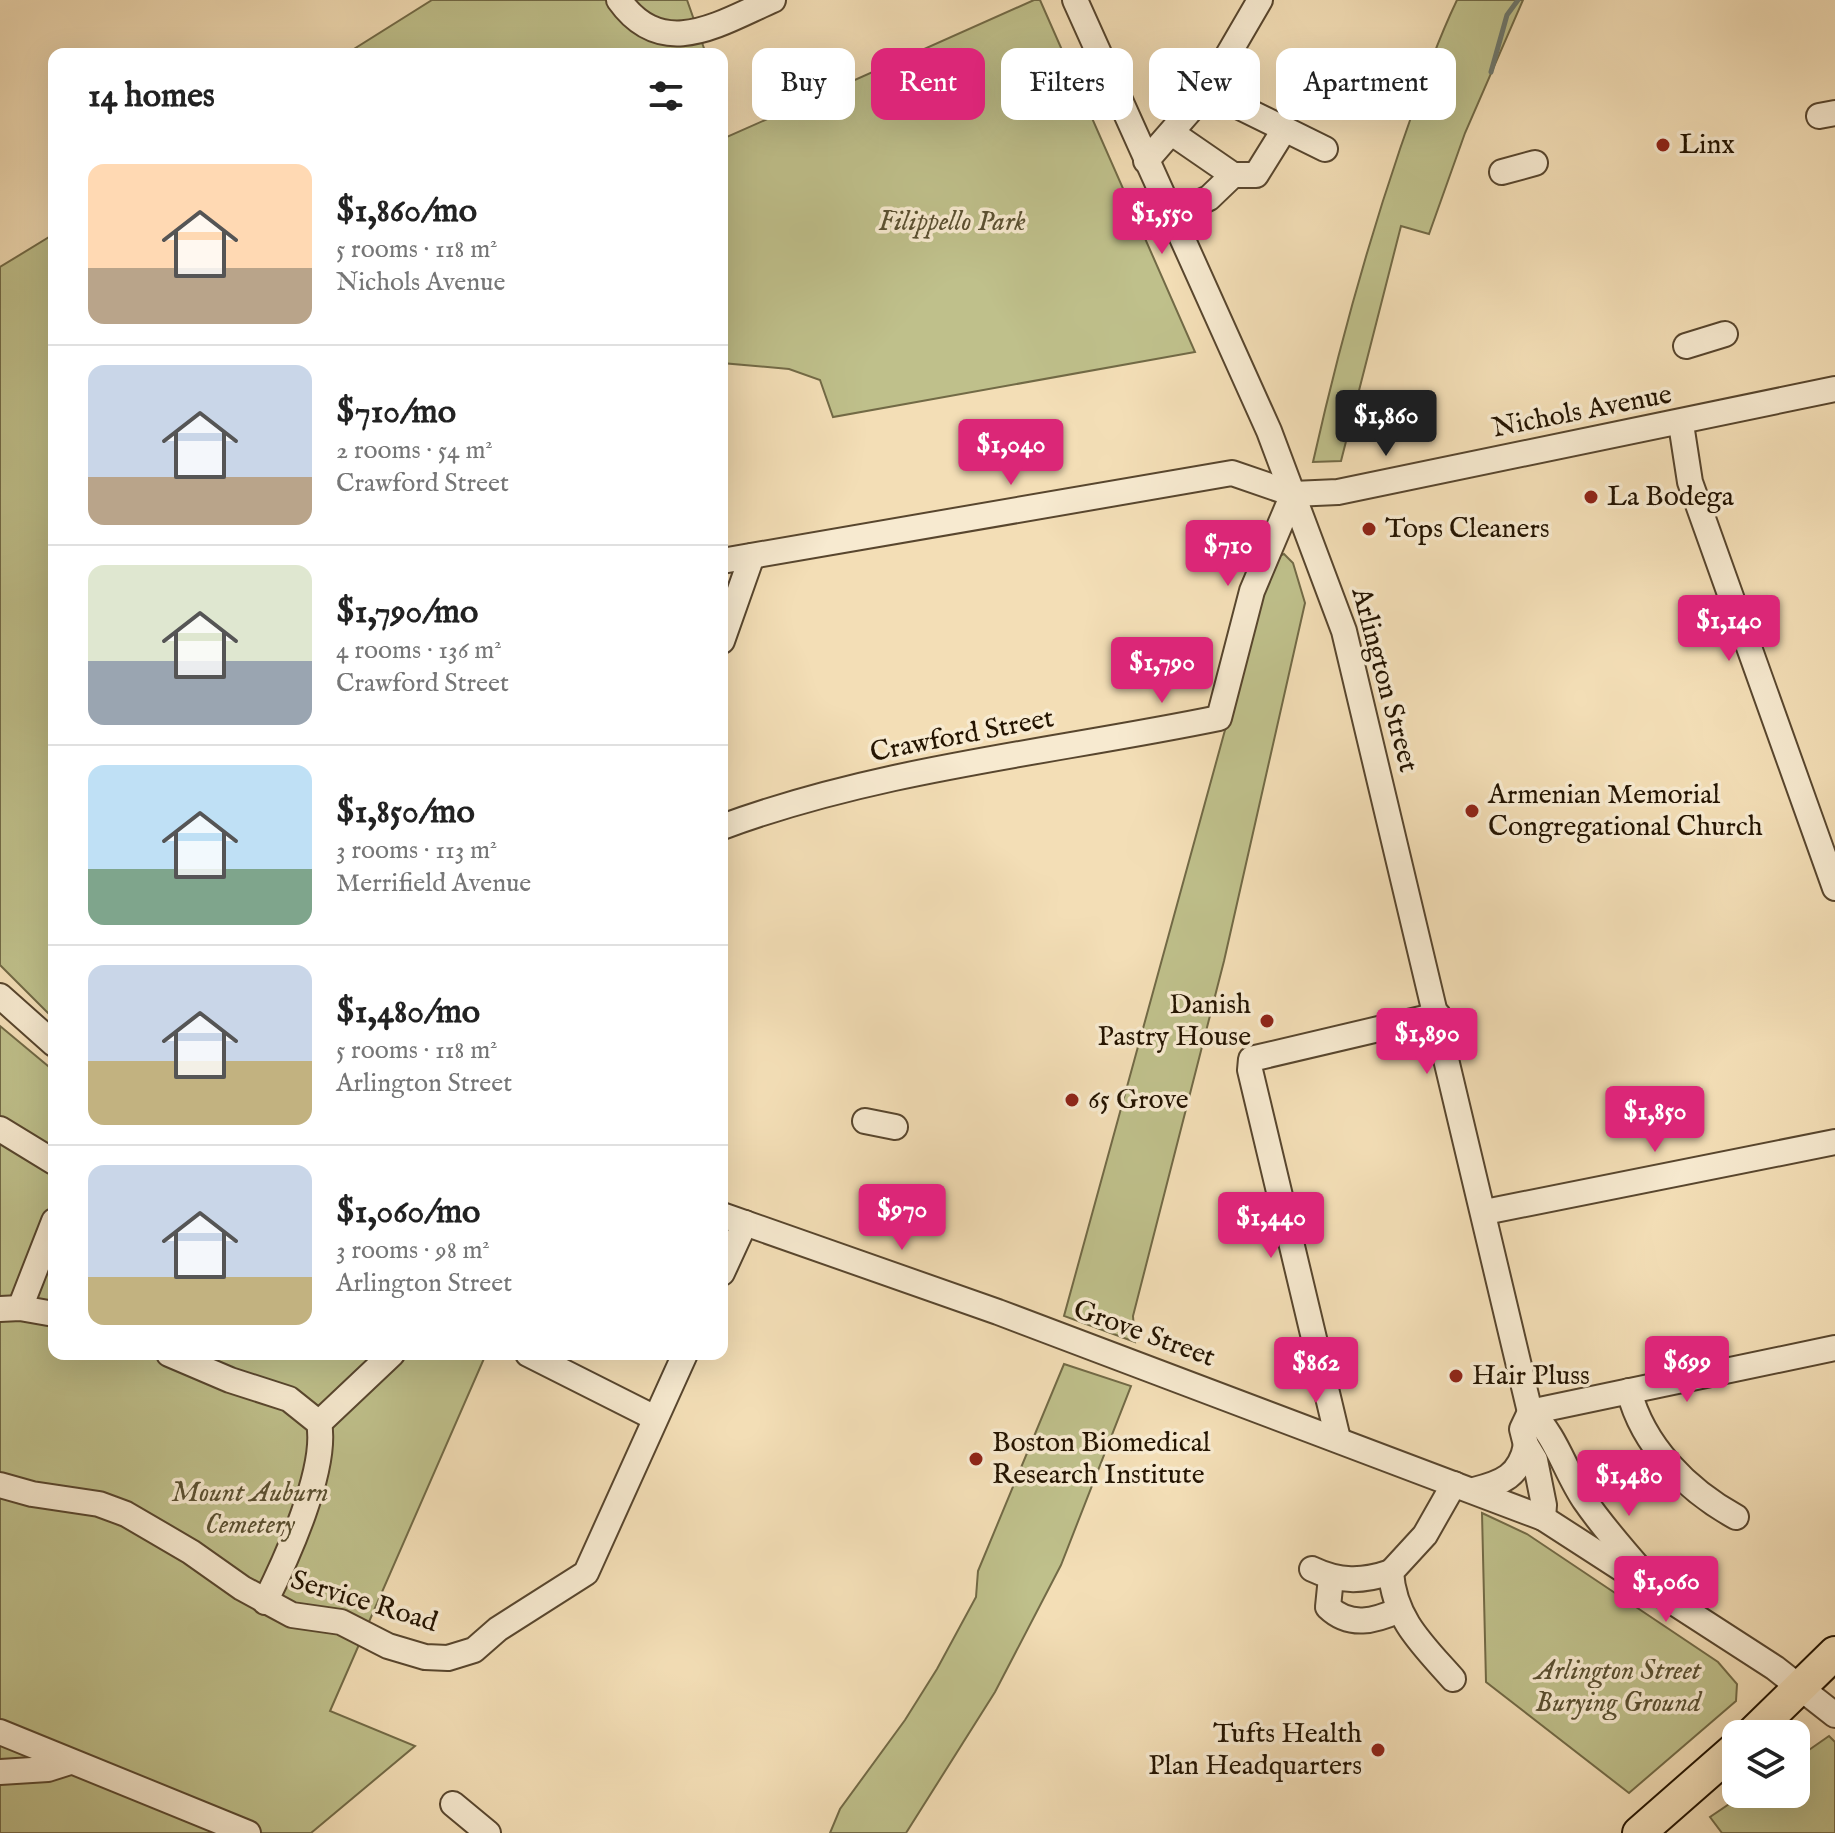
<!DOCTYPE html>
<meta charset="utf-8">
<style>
:root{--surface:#fff;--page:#f6f6f6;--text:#222;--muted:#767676;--line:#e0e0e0;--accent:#db2777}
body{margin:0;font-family:"IM FELL English",serif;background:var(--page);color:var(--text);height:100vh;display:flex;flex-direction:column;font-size:30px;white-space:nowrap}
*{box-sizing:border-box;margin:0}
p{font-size:26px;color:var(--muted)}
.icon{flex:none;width:44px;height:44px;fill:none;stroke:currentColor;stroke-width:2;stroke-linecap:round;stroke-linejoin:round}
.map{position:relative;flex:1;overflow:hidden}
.side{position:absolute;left:48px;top:48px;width:680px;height:1312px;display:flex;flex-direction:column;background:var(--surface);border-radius:16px;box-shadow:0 8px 32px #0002}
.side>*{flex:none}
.top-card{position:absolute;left:752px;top:48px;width:760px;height:72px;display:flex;gap:16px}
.fabs{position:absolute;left:1722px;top:1720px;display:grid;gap:16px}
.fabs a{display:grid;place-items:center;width:88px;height:88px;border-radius:16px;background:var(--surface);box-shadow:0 8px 32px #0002;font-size:40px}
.price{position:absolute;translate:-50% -68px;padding:0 18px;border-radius:8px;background:var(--accent);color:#fff;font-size:26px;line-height:52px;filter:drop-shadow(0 2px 4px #0008)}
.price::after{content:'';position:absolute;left:50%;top:48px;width:24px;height:18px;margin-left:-12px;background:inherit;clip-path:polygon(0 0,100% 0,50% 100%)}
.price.current{background:#222;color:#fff}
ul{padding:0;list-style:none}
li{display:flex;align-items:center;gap:24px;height:200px;padding:0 40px}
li+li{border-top:2px solid var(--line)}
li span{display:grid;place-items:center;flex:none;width:224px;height:160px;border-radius:16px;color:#555}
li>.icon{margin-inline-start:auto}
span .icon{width:96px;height:96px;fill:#fffc;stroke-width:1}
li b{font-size:34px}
h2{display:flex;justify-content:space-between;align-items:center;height:96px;padding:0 40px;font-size:34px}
.pill{padding:0 28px;border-radius:16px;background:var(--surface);box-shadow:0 8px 32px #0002;font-size:28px;line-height:72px}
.pill.current{background:var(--accent);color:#fff}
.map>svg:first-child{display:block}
</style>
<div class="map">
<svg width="1835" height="1833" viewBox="0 0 1835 1833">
<rect width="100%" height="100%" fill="#f3deb6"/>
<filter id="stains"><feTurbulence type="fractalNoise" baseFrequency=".0025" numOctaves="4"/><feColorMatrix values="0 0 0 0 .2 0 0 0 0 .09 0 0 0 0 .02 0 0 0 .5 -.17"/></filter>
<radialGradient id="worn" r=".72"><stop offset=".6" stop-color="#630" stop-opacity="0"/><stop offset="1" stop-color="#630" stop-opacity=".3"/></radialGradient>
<!-- green -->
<g fill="#bfc08b" stroke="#726a46" stroke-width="2">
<path d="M432,0H687L706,54H346Z"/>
<path d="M1034,0H1040L1195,352L833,417L820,380L789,369L722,363V121L727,137Z"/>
<path d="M1457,0H1523L1465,133L1429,234L1401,226L1341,461L1313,462C1337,355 1365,252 1400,149C1418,98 1434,48 1457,0Z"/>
<path d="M54,234V1019L0,965V267Z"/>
<path d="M1284,554L1293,563L1305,603L1224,961L1133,1316L1135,1342L1064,1316L1272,559Z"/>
<path d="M0,1026L54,1071V1354H486L330,1711L415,1746L311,1833H0Z"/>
<path d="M1064,1364L1131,1386L1061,1565L995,1692L906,1833H830L840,1809L905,1720L937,1669L976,1597L978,1571Z"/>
<path d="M1482,1513L1527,1534L1718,1662L1737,1684L1736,1701L1629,1793L1486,1682Z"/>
<path d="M1829,1736L1835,1742V1833H1722L1710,1817L1744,1794H1796V1759Z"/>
</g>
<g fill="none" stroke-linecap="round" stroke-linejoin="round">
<!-- stream -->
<path stroke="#6d786e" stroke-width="5" d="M1491,72L1507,15L1518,0"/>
<!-- minor casing -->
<g stroke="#58462e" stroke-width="28">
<g id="minor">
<path d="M619,0C663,62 720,23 773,0"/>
<path d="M1075,0L1269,431L1344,631L1530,1412C1556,1434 1565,1472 1585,1501C1607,1533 1634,1562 1660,1592"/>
<path d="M1207,91L1325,149"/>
<path d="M1819,116L1835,113"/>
<path d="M1146,161L1207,91L1260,0"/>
<path d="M1502,172L1535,163"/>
<path d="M1233,175H1256L1284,130"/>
<path d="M1171,216L1209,198L1233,175L1172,133"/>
<path d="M1686,346L1725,334"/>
<path d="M1681,424L1690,482L1835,888"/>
<path d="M722,561L1232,473L1293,494L1338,492L1835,389"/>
<path d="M722,641L752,556"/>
<path d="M722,827C881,768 1054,752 1219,718L1252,591L1293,494"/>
<path d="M0,996L54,1044"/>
<path d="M865,1121L895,1127"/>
<path d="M0,1129L54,1162"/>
<path d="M1485,1212L1835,1142"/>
<path d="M722,1215L998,1312L1543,1518L1775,1668L1835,1715"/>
<path d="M722,1273L745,1223"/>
<path d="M20,1308L54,1221"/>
<path d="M0,1309L20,1308L54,1314"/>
<path d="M169,1354L230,1380L289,1399L319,1423C328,1469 286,1560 265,1602"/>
<path d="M528,1354L655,1418"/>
<path d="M1629,1391C1643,1446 1687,1490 1736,1517"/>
<path d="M1530,1412L1835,1348"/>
<path d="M1530,1412L1522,1429L1526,1445L1535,1460L1544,1505L1543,1518"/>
<path d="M319,1423L392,1354"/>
<path d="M1338,1439L1250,1070L1251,1059L1438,1015"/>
<path d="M0,1485L32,1494L99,1504L126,1514L191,1552L242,1588L292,1615L341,1622L388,1646L425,1657L448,1658L474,1650L498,1629L586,1573L685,1354"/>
<path d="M1474,1490C1502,1483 1520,1476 1526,1445"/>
<path d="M1312,1569C1339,1582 1362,1582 1391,1572"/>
<path d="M1331,1577L1328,1607C1350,1628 1375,1621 1399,1610"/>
<path d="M1453,1679C1423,1645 1394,1619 1391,1572L1425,1535L1454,1484"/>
<path d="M0,1732L248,1833"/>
<path d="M0,1772L48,1769L70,1762"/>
<path d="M453,1804L488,1833"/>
</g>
</g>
<!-- major casing -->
<g stroke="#241401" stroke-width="36">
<g id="major">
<path d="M1752,1734L1835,1653"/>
<path d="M1639,1833L1736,1748"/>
</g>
</g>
<!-- minor -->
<use href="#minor" stroke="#f7ead0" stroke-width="24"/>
<!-- major -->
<use href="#major" stroke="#f3deb6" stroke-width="32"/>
</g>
<!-- markers -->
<g fill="#8f2418" stroke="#f7ead0" stroke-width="3">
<circle cx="1663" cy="145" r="8"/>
<circle cx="1591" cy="497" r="8"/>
<circle cx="1369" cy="529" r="8"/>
<circle cx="1472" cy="811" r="8"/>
<circle cx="1267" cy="1021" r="8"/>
<circle cx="1072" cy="1100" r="8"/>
<circle cx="1456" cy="1376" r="8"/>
<circle cx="976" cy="1459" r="8"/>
<circle cx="1378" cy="1750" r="8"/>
</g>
<g text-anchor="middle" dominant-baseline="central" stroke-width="7" stroke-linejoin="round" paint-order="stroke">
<!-- poi labels -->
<g font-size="28" fill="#241401" stroke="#f7ead0" text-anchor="start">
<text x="1679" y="145">Linx</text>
<text x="1607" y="497">La Bodega</text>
<text x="1385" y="529">Tops Cleaners</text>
<text x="1488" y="795">Armenian Memorial<tspan x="1488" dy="32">Congregational Church</tspan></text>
<text x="1251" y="1005" text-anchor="end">Danish<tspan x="1251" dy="32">Pastry House</tspan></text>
<text x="1088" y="1100">65 Grove</text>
<text x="1472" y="1376">Hair Pluss</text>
<text x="992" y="1443">Boston Biomedical<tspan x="992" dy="32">Research Institute</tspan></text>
<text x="1362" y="1734" text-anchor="end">Tufts Health<tspan x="1362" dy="32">Plan Headquarters</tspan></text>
</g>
<!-- park labels -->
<g font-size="28" font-style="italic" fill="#5a5031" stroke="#f7ead0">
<text x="952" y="222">Filippello Park</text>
<text x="250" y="1493">Mount Auburn<tspan x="250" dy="32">Cemetery</tspan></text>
<text x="1618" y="1671">Arlington Street<tspan x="1618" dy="32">Burying Ground</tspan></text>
</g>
<!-- street labels -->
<g font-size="28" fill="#241401" stroke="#f7ead0">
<text transform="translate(1582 412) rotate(-11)">Nichols Avenue</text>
<text transform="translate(1384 680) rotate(75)">Arlington Street</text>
<text transform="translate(962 736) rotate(-11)">Crawford Street</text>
<text transform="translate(1144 1334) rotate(20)">Grove Street</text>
<text transform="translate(364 1602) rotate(17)">Service Road</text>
</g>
</g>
<rect width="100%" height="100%" filter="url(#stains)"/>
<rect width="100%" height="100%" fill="url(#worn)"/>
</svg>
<div class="fabs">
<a><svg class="icon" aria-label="layers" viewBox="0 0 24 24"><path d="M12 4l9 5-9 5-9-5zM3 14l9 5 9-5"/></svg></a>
</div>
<b class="price" style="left:1162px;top:256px">$1,550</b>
<b class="price current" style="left:1386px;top:458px">$1,860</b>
<b class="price" style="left:1011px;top:487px">$1,040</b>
<b class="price" style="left:1228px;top:588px">$710</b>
<b class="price" style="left:1729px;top:663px">$1,140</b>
<b class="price" style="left:1162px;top:705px">$1,790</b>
<b class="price" style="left:1427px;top:1076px">$1,890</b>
<b class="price" style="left:1655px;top:1154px">$1,850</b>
<b class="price" style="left:902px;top:1252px">$970</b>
<b class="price" style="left:1271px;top:1260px">$1,440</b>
<b class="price" style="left:1687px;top:1404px">$699</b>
<b class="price" style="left:1316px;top:1405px">$862</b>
<b class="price" style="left:1629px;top:1518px">$1,480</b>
<b class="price" style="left:1666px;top:1624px">$1,060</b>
<div class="top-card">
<a class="pill">Buy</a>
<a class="pill current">Rent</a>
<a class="pill">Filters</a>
<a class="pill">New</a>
<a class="pill">Apartment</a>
</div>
<section class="side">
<h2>14 homes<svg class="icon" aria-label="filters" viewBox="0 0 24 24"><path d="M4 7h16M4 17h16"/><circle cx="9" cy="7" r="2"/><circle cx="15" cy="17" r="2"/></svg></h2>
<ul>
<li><span style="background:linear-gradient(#ffd9b3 65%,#b9a48a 0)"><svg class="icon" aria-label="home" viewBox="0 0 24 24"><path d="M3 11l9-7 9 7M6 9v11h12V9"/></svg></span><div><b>$1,860/mo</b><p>5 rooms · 118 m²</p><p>Nichols Avenue</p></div></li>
<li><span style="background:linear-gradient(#c9d6e8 70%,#b9a48a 0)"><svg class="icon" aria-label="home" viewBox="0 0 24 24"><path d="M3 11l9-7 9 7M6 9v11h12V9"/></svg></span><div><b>$710/mo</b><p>2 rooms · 54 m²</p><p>Crawford Street</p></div></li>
<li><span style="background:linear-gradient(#dfe7d0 60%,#9aa5b1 0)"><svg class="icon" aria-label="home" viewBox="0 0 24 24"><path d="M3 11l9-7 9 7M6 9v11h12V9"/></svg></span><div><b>$1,790/mo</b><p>4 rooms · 136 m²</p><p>Crawford Street</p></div></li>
<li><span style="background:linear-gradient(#bfe0f5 65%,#7fa58c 0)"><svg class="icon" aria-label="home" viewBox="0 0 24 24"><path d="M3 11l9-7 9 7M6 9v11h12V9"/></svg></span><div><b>$1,850/mo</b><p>3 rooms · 113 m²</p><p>Merrifield Avenue</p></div></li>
<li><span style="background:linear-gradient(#c9d6e8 60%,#c2b280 0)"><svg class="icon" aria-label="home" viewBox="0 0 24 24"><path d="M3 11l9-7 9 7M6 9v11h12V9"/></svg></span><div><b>$1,480/mo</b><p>5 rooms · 118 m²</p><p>Arlington Street</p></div></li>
<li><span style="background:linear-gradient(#c9d6e8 70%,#c2b280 0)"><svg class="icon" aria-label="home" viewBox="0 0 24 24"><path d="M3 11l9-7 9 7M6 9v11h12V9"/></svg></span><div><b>$1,060/mo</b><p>3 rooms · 98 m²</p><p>Arlington Street</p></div></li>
</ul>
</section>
</div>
